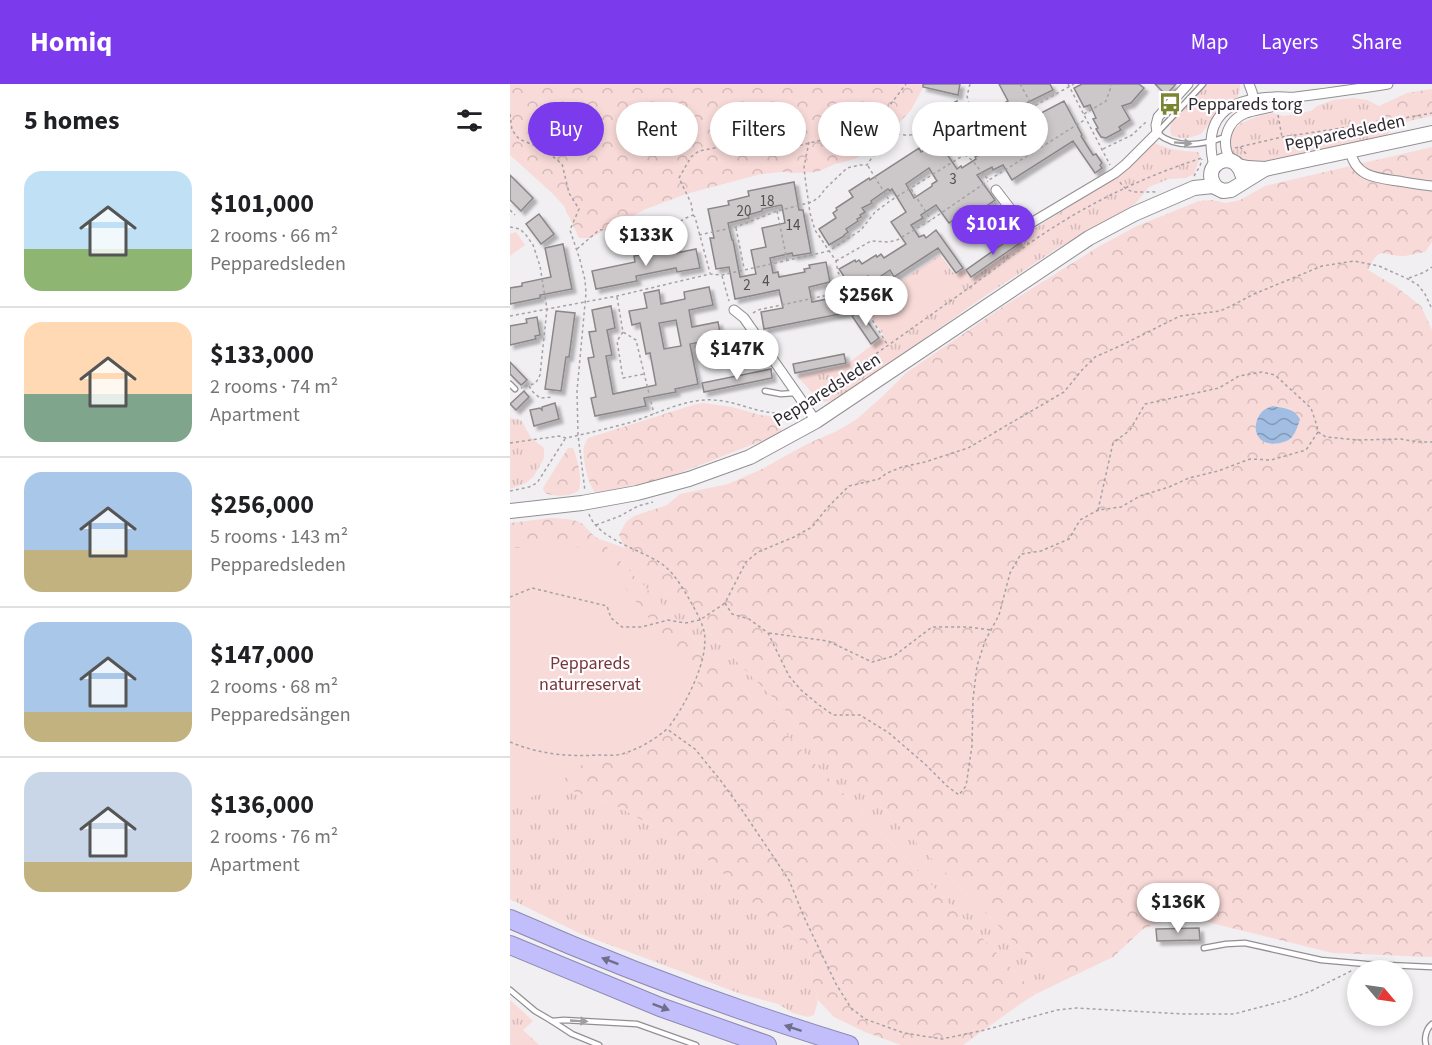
<!DOCTYPE html>
<meta charset="utf-8">
<style>
:root{--surface:#fff;--page:#f2f2f2;--text:#202124;--muted:#757577;--line:#e0e0e0;--accent:#7c3aed}
body{margin:0;font-family:"Source Sans 3",sans-serif;background:var(--page);color:var(--text);height:100vh;display:flex;flex-direction:column;font-size:22px;white-space:nowrap}
*{box-sizing:border-box;margin:0}
p{font-size:20px;color:var(--muted)}
.icon{flex:none;width:33px;height:33px;fill:none;stroke:currentColor;stroke-width:2;stroke-linecap:round;stroke-linejoin:round}
.map{position:relative;flex:1;overflow:hidden}
.side{display:flex;flex-direction:column;background:var(--surface);width:510px}
.side>*{flex:none}
.hud{position:absolute;left:18px;top:18px;width:570px;height:54px;display:flex;gap:12px}
.needle{width:39px;rotate:119deg}
.controls{position:absolute;left:837px;top:876px;display:grid;gap:12px}
.controls a{display:grid;place-items:center;width:66px;height:66px;border-radius:50%;background:var(--surface);box-shadow:0 3px 9px #0003;font-size:30px}
.price{position:absolute;translate:-50% -51px;padding:0 14px;border-radius:21px;background:#fff;color:#222;font-size:20px;line-height:39px;filter:drop-shadow(0 2px 3px #0008)}
.price::after{content:'';position:absolute;left:50%;top:36px;width:18px;height:14px;margin-left:-9px;background:inherit;clip-path:polygon(0 0,100% 0,50% 100%)}
.price.on{background:var(--accent);color:#fff}
ul{padding:0;list-style:none}
li{display:flex;align-items:center;gap:18px;height:150px;padding:0 24px}
li+li{border-top:2px solid var(--line)}
li span{display:grid;place-items:center;flex:none;width:168px;height:120px;border-radius:18px;color:#555}
li>.icon{margin-inline-start:auto}
span .icon{width:72px;height:72px;fill:#fffc;stroke-width:1}
li b{font-size:26px}
h2{display:flex;justify-content:space-between;align-items:center;height:72px;padding:0 24px;font-size:26px}
.chip{padding:0 21px;border-radius:27px;background:var(--surface);box-shadow:0 3px 9px #0003;font-size:21px;line-height:54px}
.chip.on{background:var(--accent);color:#fff}
header{display:flex;align-items:center;gap:36px;box-sizing:border-box;height:84px;padding:0 30px;background:var(--accent);color:#fff}
header strong{font-size:28px}
nav{display:flex;gap:33px;margin-inline-start:auto;font-size:21px}
main{display:flex;flex:1;min-height:0}
.map>svg:first-child{display:block}
</style>
<header>
<strong>Homiq</strong>
<nav><a>Map</a><a>Layers</a><a>Share</a></nav>
</header>
<main>
<section class="side">
<h2>5 homes<svg class="icon" aria-label="filters" viewBox="0 0 24 24"><path d="M4 7h16M4 17h16"/><circle cx="9" cy="7" r="2"/><circle cx="15" cy="17" r="2"/></svg></h2>
<ul>
<li><span style="background:linear-gradient(#bfe0f5 65%,#8fb573 0)"><svg class="icon" aria-label="home" viewBox="0 0 24 24"><path d="M3 11l9-7 9 7M6 9v11h12V9"/></svg></span><div><b>$101,000</b><p>2 rooms · 66 m²</p><p>Pepparedsleden</p></div></li>
<li><span style="background:linear-gradient(#ffd9b3 60%,#7fa58c 0)"><svg class="icon" aria-label="home" viewBox="0 0 24 24"><path d="M3 11l9-7 9 7M6 9v11h12V9"/></svg></span><div><b>$133,000</b><p>2 rooms · 74 m²</p><p>Apartment</p></div></li>
<li><span style="background:linear-gradient(#a9c7e8 65%,#c2b280 0)"><svg class="icon" aria-label="home" viewBox="0 0 24 24"><path d="M3 11l9-7 9 7M6 9v11h12V9"/></svg></span><div><b>$256,000</b><p>5 rooms · 143 m²</p><p>Pepparedsleden</p></div></li>
<li><span style="background:linear-gradient(#a9c7e8 75%,#c2b280 0)"><svg class="icon" aria-label="home" viewBox="0 0 24 24"><path d="M3 11l9-7 9 7M6 9v11h12V9"/></svg></span><div><b>$147,000</b><p>2 rooms · 68 m²</p><p>Pepparedsängen</p></div></li>
<li><span style="background:linear-gradient(#c9d6e8 75%,#c2b280 0)"><svg class="icon" aria-label="home" viewBox="0 0 24 24"><path d="M3 11l9-7 9 7M6 9v11h12V9"/></svg></span><div><b>$136,000</b><p>2 rooms · 76 m²</p><p>Apartment</p></div></li>
</ul>
</section>
<div class="map">
<svg width="922" height="961" viewBox="0 0 922 961">
<defs>
<pattern id="grass-tufts" width="24" height="20" patternUnits="userSpaceOnUse" patternTransform="scale(1.5)"><rect width="24" height="20" fill="#f8dad8"/><path d="M3 7l-1-3M5 7V3M7 7l1-3M15 17l-1-3M17 17v-4M19 17l1-3" fill="none" stroke="#d5bbba"/></pattern>
<pattern id="forest-crowns" width="20" height="18" patternUnits="userSpaceOnUse" patternTransform="scale(1.5)"><rect width="20" height="18" fill="#f8dad8"/><path d="M2 6a3 3 0 1 1 6 0M12 15a3 3 0 1 1 6 0" fill="none" stroke="#d5bbba"/></pattern>
<pattern id="water-waves" width="16" height="10" patternUnits="userSpaceOnUse" patternTransform="scale(1.5)"><rect width="16" height="10" fill="#a1bde2"/><path d="M0 5q4-4 8 0t8 0" fill="none" stroke="#839ab7"/></pattern>
<filter id="shadow"><feDropShadow dx="4" dy="4" stdDeviation="1.5" flood-color="#0004"/></filter>
</defs>
<rect width="100%" height="100%" fill="#f1eff2"/>
<!-- grass -->
<g fill="url(#grass-tufts)">
<path d="M697,0H730V5L727,14L707,29L691,50C681,54 671,56 661,51L660,45L662,38Z"/>
<path d="M844,14L857,16L869,22L881,41L880,47L877,51L743,81L736,80L722,70L719,61L722,48L731,39L746,33L762,29L774,32L801,27L807,22L823,16Z"/>
<path d="M643,58C658,66 672,67 688,68L690,73L684,90L676,94L659,95L639,103L625,120L548,164L472,214L353,298L324,316L315,318L309,316L287,292L337,280L374,252L354,222L430,171L445,191L454,185L461,195L511,160L506,151L514,146H522L597,99L620,82Z"/>
<path d="M0,334L11,336L21,354L34,364V374L24,392L16,399L0,405Z"/>
<path d="M89,455L115,464L519,873L561,893L526,910Z"/>
<path d="M0,685L111,724L192,771L210,786L231,809L251,824L262,838L282,849L292,858L299,869L302,894L308,916L304,931L298,933L283,929L268,920L231,910L71,850L0,815Z"/>
<path d="M0,916L23,937L13,946L29,961H2L0,960Z"/>
</g>
<!-- forest -->
<g fill="url(#forest-crowns)" fill-rule="evenodd">
<path d="M0,0H415L401,26L387,41L370,53L359,66L345,75L325,80L307,88L287,89L272,88L251,90L176,110L136,125L80,154H69L54,122L41,108L0,71Z"/>
<path d="M922,5V32L881,41L869,22L897,9Z"/>
<path d="M922,63V158L915,168C908,169 901,171 895,172C872,173 871,159 858,186L885,202L911,222L922,246V873L823,869L693,837L656,836L633,845L603,873L561,893L519,873L115,464L109,451L116,438L124,432L157,421L170,410L218,400L252,385L297,360L327,347L347,335L374,311L396,289L494,222L588,163L627,142L689,117L702,116L716,119L730,116L755,102ZM763,322L781,325L766,360L752,357L748,353Z"/>
<path d="M193,319L222,323L250,331L269,333C275,342 273,347 264,352L157,394L86,409C78,402 72,373 74,363C75,359 76,358 78,354L183,321Z"/>
<path d="M58,364H63C68,377 72,392 69,406C61,413 45,413 35,409L33,404Z"/>
<path d="M41,434C50,435 63,434 71,439C78,444 81,451 89,455L526,910L510,920L453,961H391L355,948L324,933L308,916L302,894L299,869L292,858L282,849L262,838L250,824L231,809L210,786L192,771L111,724L0,685V439Z"/>
</g>
<!-- park -->
<g fill="#f8dad8">
<path d="M6,148L15,161L0,172V150Z"/>
<path d="M422,181L441,210L388,245L369,217Z"/>
<path d="M33,462L51,464L71,463L86,473L94,483L109,496L142,538L190,593L172,636L150,654L115,670L82,673L45,702L22,713L10,714L0,706V464Z"/>
</g>
<!-- water -->
<path fill="url(#water-waves)" d="M763,322C776,325 782,323 790,335C788,341 786,348 782,353C775,361 753,363 748,352C743,344 747,331 754,326C757,324 760,323 763,322Z"/>
<!-- building -->
<g fill="#ccc7c9" stroke="#8b8789" stroke-width="1.5" fill-rule="evenodd" filter="url(#shadow)">
<path d="M413,0H450L448,11L413,3Z"/>
<path d="M489,0H540L543,6L502,26L504,30L491,36L485,24L498,17Z"/>
<path d="M572,0H629L634,4L621,19L612,22L620,36L609,43L611,46L596,54L591,53L586,45L588,44L583,35L586,34L580,21L574,23L564,4Z"/>
<path d="M645,0H666L656,11Z"/>
<path d="M447,17L445,24L454,19L466,42L446,53L431,25Z"/>
<path d="M554,17L572,51L571,52L583,71L586,70L592,79L590,81L592,84L585,89L563,57L502,96L493,81L483,86L482,83L467,91L485,116L458,135L453,129L439,139L426,121L411,131L413,134L401,141L409,153L414,151L416,154L426,146L453,184L446,189L428,164L384,193L380,186L362,198L358,192L341,203L329,185L345,176L346,178L349,176L352,180L366,171L367,173L371,170L374,174L396,160L381,138L396,128L382,105L380,107L378,105L361,117L362,119L352,124L355,128L350,131L351,133L347,135L348,137L336,145L338,148L334,151V152L319,161L309,145L326,134L323,129L327,126L326,124L343,113L339,107L359,94L360,96L409,64L411,68L428,57L447,85L451,82L452,84L466,75L465,73L483,63V61L513,45L510,40ZM419,84L427,97L422,100V102L404,114L396,100Z"/>
<path d="M0,91L23,114L11,127L0,116Z"/>
<path d="M284,98L289,126H293L301,169L283,172L282,169L260,174L263,189L268,188L269,193L295,188L294,185L300,184L299,181L316,178L320,198L299,203L302,218L337,211L340,228L254,245L251,228L273,224L269,206L225,215L219,183L206,185L200,154H204L198,125L219,121L218,117L239,112L238,107ZM271,121L272,122L275,139L252,144L256,163L241,166L246,190L230,193L223,156H222L218,139L239,134L238,131L252,127V125Z"/>
<path d="M29,130L44,150L31,160L16,140Z"/>
<path d="M504,152L510,159L461,193L456,186Z"/>
<path d="M53,160L62,205L30,211V214L0,220V204L12,202V199L41,193L35,164Z"/>
<path d="M165,164L166,169L186,165L190,184L167,188L166,184L126,192L127,197L86,205L82,187L125,178L124,172Z"/>
<path d="M199,203L203,221L179,226L182,243L208,238L211,254L180,260L188,300L165,305L166,308L134,314L136,322L85,332L81,314L86,313L78,274L84,273L79,248L86,247L82,226L101,222L105,244L97,246L102,271L96,272L103,310L146,301L140,269L136,270L130,239L122,241L119,227L137,224L134,209L149,206L151,220L175,215L174,208ZM166,236L171,262L154,265L149,239Z"/>
<path d="M46,227L65,229L59,273H56L51,307L35,305Z"/>
<path d="M350,227L369,254L361,260L342,232Z"/>
<path d="M27,233L30,251L25,252L26,255L0,261V242L17,239L16,235Z"/>
<path d="M334,270L336,279L285,289L283,280Z"/>
<path d="M0,278L17,296L11,301L0,290Z"/>
<path d="M261,285L262,294L194,308L192,299Z"/>
<path d="M14,307L19,313L6,326L0,320Z"/>
<path d="M45,319L49,335L24,342L20,326L30,324L32,326V323Z"/>
<path d="M689,844L690,856L647,857L646,845Z"/>
</g>
<g fill="none" stroke-linecap="round" stroke-linejoin="round">
<!-- lane casing -->
<g stroke="#928f92" stroke-width="7">
<g id="lane">
<path d="M693,0L647,49C667,66 693,61 715,53"/>
<path d="M0,300L5,305"/>
<path d="M255,307L271,310L285,309"/>
<path d="M694,864L716,860L735,859L811,876L856,880L922,883"/>
<path d="M0,906L25,927L42,937L54,936L127,940L186,961"/>
<path d="M42,937L62,950L89,961"/>
<path d="M916,961C914,954 916,945 922,940"/>
</g>
</g>
<!-- street casing -->
<g stroke="#928f92" stroke-width="11">
<g id="street">
<path d="M739,0L742,8L745,21"/>
<path d="M840,66C845,93 866,94 888,97C900,99 911,101 922,102"/>
<path d="M721,77C710,59 716,37 736,29C745,26 755,25 765,22C771,20 776,17 782,14"/>
<path d="M704,82C692,33 717,15 763,13C771,12 779,14 786,13C817,9 847,5 878,0"/>
<path d="M486,106L509,136L517,140L521,139L605,89L616,80L647,49L646,41L648,33L678,0"/>
<path d="M224,226L234,234L306,337"/>
</g>
</g>
<!-- secondary casing -->
<g stroke="#928f92" stroke-width="16">
<g id="secondary">
<path d="M728,82L738,84L755,85L922,49"/>
<path d="M706,103C688,82 724,62 732,90"/>
<path d="M0,427L72,419L127,409L179,395L240,373L306,337L579,154L624,130L684,104L703,102L713,107L721,106L755,85"/>
</g>
</g>
<!-- highway casing -->
<g stroke="#8d8ab3" stroke-width="20">
<g id="highway">
<path d="M0,835C111,884 224,926 339,961"/>
<path d="M0,861L150,923L257,961"/>
</g>
</g>
<!-- path -->
<g stroke="#a4a2a5" stroke-width="1.5" stroke-dasharray="3 3" stroke-linecap="butt">
<path d="M460,0L457,12L459,20L475,48"/>
<path d="M510,0L523,23"/>
<path d="M558,0L600,81"/>
<path d="M0,30L2,46L9,55L35,66L52,80L59,109L69,125L60,146L70,176L75,196L76,209L67,307L68,351L75,407"/>
<path d="M574,30L596,17L602,0"/>
<path d="M768,31L772,53"/>
<path d="M299,58L294,83L295,93L300,129L305,146L326,177L328,188L339,207L350,222L358,229L377,260"/>
<path d="M730,63L737,71"/>
<path d="M725,64L772,53L872,38L922,29"/>
<path d="M593,65L622,51L637,37"/>
<path d="M358,82L379,116"/>
<path d="M684,92L690,82L692,75"/>
<path d="M610,98C618,112 632,107 646,108"/>
<path d="M401,105L421,136"/>
<path d="M0,126L5,131"/>
<path d="M267,127L277,176"/>
<path d="M183,131L185,133L200,189"/>
<path d="M0,143L10,145L16,151L23,161L30,182L37,225L30,291C25,303 22,299 11,304"/>
<path d="M226,144L234,184"/>
<path d="M511,148L518,159"/>
<path d="M189,151L226,143L267,127L302,118L309,113L316,104L337,84L350,81H357L363,72L370,57L385,49C389,50 396,52 400,51C410,50 411,40 423,46L463,77L472,89L479,96L576,35"/>
<path d="M67,165L89,146L97,145L118,151L134,150L157,145L176,134L183,131L181,119L169,94L181,73L189,67L225,60L248,59L266,67L312,56L353,44L380,21L396,0"/>
<path d="M326,177L361,157L379,158L387,156L421,136L478,97"/>
<path d="M212,192L219,217"/>
<path d="M899,194L915,188L922,183"/>
<path d="M107,213L113,248L126,256L144,330"/>
<path d="M243,229L248,226L337,207"/>
<path d="M0,232L107,212L200,190L212,191L319,167L351,146L365,128L380,117L454,71L461,57L564,0"/>
<path d="M113,248L107,257L113,294L134,290"/>
<path d="M19,302L23,308L30,314L43,313"/>
<path d="M302,314C347,283 392,252 436,220C464,201 490,180 517,161C571,123 629,94 692,74"/>
<path d="M808,348L816,353L848,356L891,355L908,358H922"/>
<path d="M0,359L49,352L56,354C75,350 95,345 115,340C144,332 173,314 204,316C232,317 258,337 286,325"/>
<path d="M0,407L19,403L27,399L55,355"/>
<path d="M79,430C87,454 128,465 149,478C163,487 170,500 178,513C184,524 191,535 194,547C200,575 175,622 158,644"/>
<path d="M86,441L110,432L128,422L143,418"/>
<path d="M0,513L22,504L97,522L101,534L112,543H131L158,536L175,539L190,536L215,519L236,478L248,468L284,453L302,443L317,424L339,402L369,395L377,389L392,383L415,378L458,364L554,308L572,286L585,273L612,261L670,232L710,227L723,221L744,210L812,182L844,177L869,182L898,195L908,201L915,210L922,225"/>
<path d="M215,519L222,530L239,535L258,549L279,592L291,606L309,621L323,631H350L379,649L416,681L437,702L449,711L456,702L462,662L463,615L467,582L475,557L489,531L500,489L511,470L531,467L559,455L570,436L588,426L611,423L630,412L659,403L679,394L708,387L740,375L761,376L796,366L808,348L807,342L801,324L765,291L752,288L729,292L709,304L635,320L620,346L603,359L588,426"/>
<path d="M259,549L318,557L362,578L384,572L422,543H458L481,546"/>
<path d="M0,658C29,670 57,673 88,671C96,671 105,672 112,670C129,665 144,656 157,645L185,665L211,697L232,726L279,796L294,833L326,900L341,924L355,935L394,949L432,955L475,946L547,926L566,924L674,930H724L777,916L801,907L843,886"/>
</g>
<!-- lane -->
<use href="#lane" stroke="#fff" stroke-width="4.5"/>
<!-- street -->
<use href="#street" stroke="#fff" stroke-width="9"/>
<!-- secondary -->
<use href="#secondary" stroke="#fff" stroke-width="14"/>
<!-- highway -->
<use href="#highway" stroke="#c2befc" stroke-width="18"/>
</g>
<!-- one-way arrows -->
<defs><path id="oneway-solid" d="M-6-.8H1V-3.2L6.5 0L1 3.2V.8H-6Z" transform="scale(1.5)"/></defs>
<g fill="#a09fa0">
<use href="#oneway-solid" transform="translate(673 59) rotate(4)"/>
<use href="#oneway-solid" transform="translate(69 937) rotate(3)"/>
</g>
<g fill="#6f6d8a">
<use href="#oneway-solid" transform="translate(100 877) rotate(-159)"/>
<use href="#oneway-solid" transform="translate(151 923) rotate(21)"/>
<use href="#oneway-solid" transform="translate(283 944) rotate(-162)"/>
</g>
<!-- icons -->
<defs>
<g id="bus-bare" transform="scale(1.8)"><path d="M-5-6H5V4H4V6H2V4H-2V6H-4V4H-5ZM-3.5-4V0h7V-4ZM-3.5 1.2v1.5H-2V1.2ZM2 1.2v1.5H3.5V1.2Z" fill="#7a8531" stroke="#fefcff" stroke-width="2.5" paint-order="stroke"/></g>
</defs>
<g fill-rule="evenodd">
<use href="#bus-bare" x="660" y="20"/>
</g>
<g text-anchor="middle" dominant-baseline="central" stroke-width="4.5" stroke-linejoin="round" paint-order="stroke">
<!-- number labels -->
<g font-size="15" fill="#535153">
<text x="443" y="95">3</text>
<text x="257" y="117">18</text>
<text x="234" y="127">20</text>
<text x="283" y="141">14</text>
<text x="256" y="197">4</text>
<text x="237" y="201">2</text>
</g>
<!-- poi labels -->
<g font-size="18" fill="#2b2a2c" stroke="#fefcff" text-anchor="start">
<text x="678" y="20">Peppareds torg</text>
</g>
<!-- street labels -->
<g font-size="18" fill="#2b2a2c" stroke="#fefcff">
<text transform="translate(835 49) rotate(-12)">Pepparedsleden</text>
<text transform="translate(317 306) rotate(-32)">Pepparedsleden</text>
</g>
<!-- park labels -->
<g font-size="18" fill="#783737" stroke="#fefcff">
<text x="80" y="579">Peppareds<tspan x="80" dy="21">naturreservat</tspan></text>
</g>
</g>
</svg>
<div class="controls">
<a><svg class="needle" viewBox="-14 -14 28 28"><path d="M0-13l5 13h-10z" fill="#e53935"/><path d="M0 13l5-13h-10z" fill="#757577"/></svg></a>
</div>
<b class="price on" style="left:483px;top:172px">$101K</b>
<b class="price" style="left:136px;top:183px">$133K</b>
<b class="price" style="left:356px;top:243px">$256K</b>
<b class="price" style="left:227px;top:297px">$147K</b>
<b class="price" style="left:668px;top:850px">$136K</b>
<div class="hud">
<a class="chip on">Buy</a>
<a class="chip">Rent</a>
<a class="chip">Filters</a>
<a class="chip">New</a>
<a class="chip">Apartment</a>
</div>
</div>
</main>
